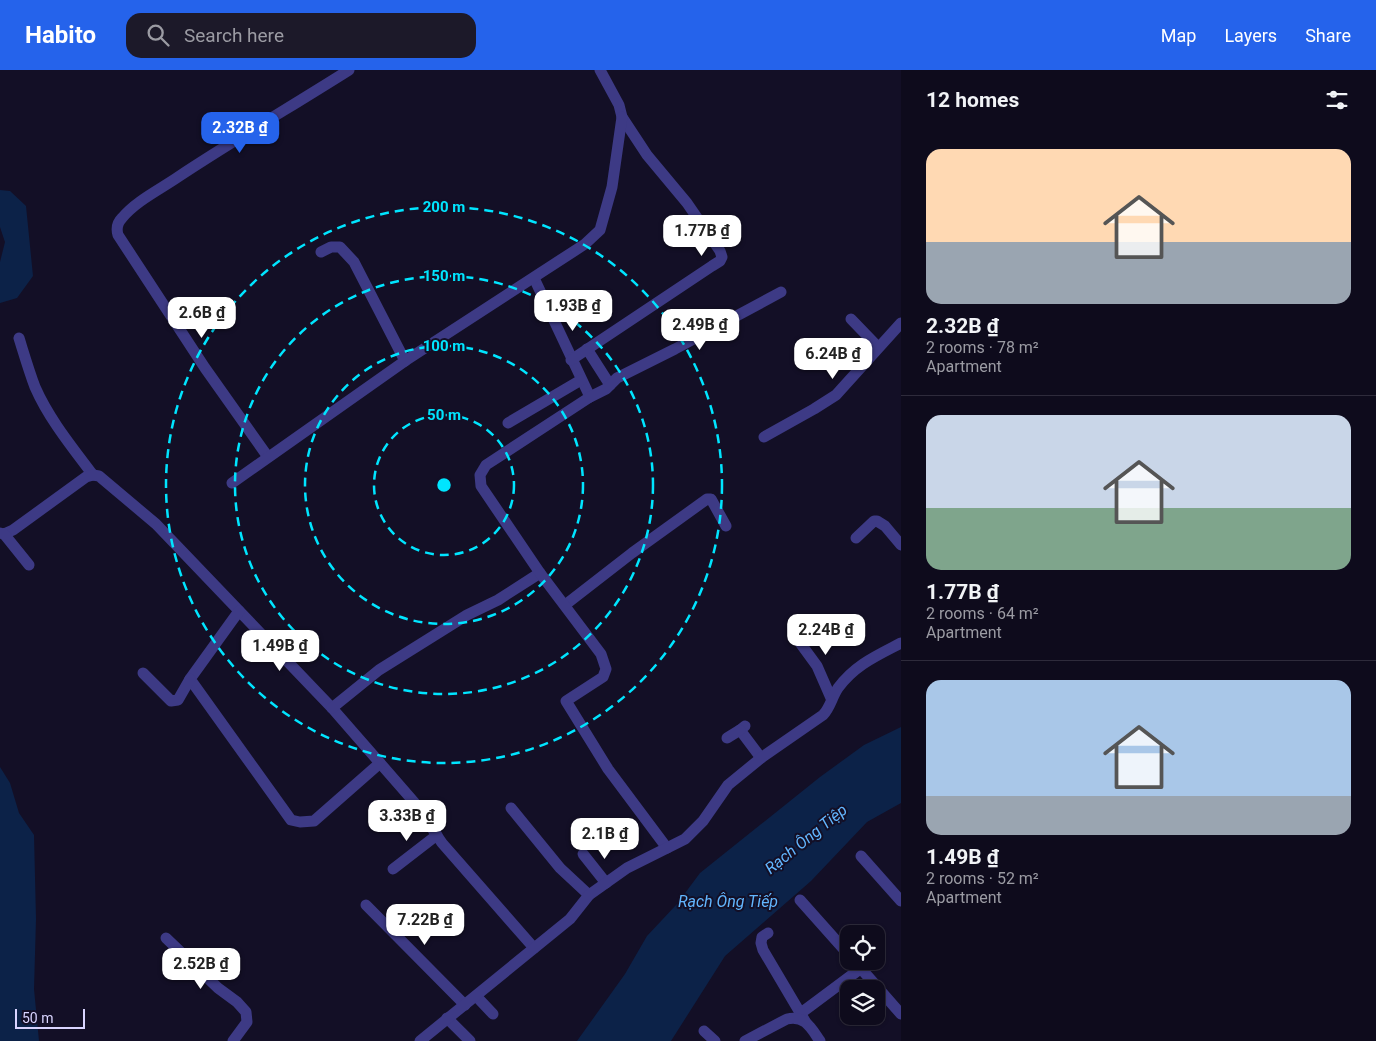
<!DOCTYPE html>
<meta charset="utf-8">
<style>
:root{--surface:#0e0b1c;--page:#1c1929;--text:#f1f3f6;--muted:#9b9ba3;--line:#2e2b3b;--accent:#2563eb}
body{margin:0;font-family:Roboto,sans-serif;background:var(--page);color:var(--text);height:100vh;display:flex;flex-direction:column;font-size:19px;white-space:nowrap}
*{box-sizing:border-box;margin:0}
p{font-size:16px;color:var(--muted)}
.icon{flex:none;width:28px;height:28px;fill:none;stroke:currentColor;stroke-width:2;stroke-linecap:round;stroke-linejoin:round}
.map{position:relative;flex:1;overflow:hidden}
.panel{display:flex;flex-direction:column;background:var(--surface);width:475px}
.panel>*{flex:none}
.buttons{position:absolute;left:840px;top:855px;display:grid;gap:10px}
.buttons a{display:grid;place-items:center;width:45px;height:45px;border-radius:10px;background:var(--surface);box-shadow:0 1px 4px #0004,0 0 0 1px var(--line);font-size:25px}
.scale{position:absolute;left:15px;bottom:12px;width:70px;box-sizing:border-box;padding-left:5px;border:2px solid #d9d4ff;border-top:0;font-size:14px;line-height:18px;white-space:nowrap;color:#d9d4ff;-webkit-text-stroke:4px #130f26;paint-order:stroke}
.price{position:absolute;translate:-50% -42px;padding:0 11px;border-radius:10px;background:#fff;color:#222;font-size:16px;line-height:32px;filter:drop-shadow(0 1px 2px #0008)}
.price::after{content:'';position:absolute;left:50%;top:30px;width:15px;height:11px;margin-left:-8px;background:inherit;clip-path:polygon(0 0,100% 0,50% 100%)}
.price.selected{background:var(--accent);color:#fff}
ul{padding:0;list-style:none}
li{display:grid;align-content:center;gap:10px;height:265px;padding:0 25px}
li+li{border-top:1px solid var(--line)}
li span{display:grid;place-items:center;height:155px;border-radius:15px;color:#555}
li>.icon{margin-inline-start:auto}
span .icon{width:90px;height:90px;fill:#fffc;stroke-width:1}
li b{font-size:21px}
h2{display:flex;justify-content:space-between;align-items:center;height:60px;padding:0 25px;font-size:21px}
header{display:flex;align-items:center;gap:30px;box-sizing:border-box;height:70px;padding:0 25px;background:var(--accent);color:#fff}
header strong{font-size:24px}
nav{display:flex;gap:28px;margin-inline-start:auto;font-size:18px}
.search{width:350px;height:45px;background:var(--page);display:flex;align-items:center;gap:12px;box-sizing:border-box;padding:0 18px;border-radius:15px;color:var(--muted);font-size:19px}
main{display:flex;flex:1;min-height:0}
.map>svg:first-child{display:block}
</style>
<header>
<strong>Habito</strong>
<div class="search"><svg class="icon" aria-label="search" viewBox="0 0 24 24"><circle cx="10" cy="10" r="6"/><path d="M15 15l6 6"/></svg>Search here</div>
<nav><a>Map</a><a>Layers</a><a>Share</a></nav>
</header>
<main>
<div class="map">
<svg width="901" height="971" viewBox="0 0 901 971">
<rect width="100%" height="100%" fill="#130f26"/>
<!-- water -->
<g fill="#0c2248">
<path d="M0,120L10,121L26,136L33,206L17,228L0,233V192L5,172L0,157Z"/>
<path d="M901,657V733L867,752L811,811L725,886L671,971H577L625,904L647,866L677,834L700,803L820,707L864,675Z"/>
<path d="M0,697L10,713L19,743L34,765L36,849L34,919L39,971H0Z"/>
</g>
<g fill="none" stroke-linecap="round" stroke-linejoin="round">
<!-- minor -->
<g stroke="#3d3a85" stroke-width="11">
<path d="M321,182L331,177H340L354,192L405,291"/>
<path d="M534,208L590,327"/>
<path d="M851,249L878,277"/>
<path d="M19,268C24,284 29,301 35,317C49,349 72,377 93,405"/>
<path d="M587,279L610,315"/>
<path d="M571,290L712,196L720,191L722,187L720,181L687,133L647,85L622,47L619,35L600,0"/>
<path d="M508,353L581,310"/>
<path d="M764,367L814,339L836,325L901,253"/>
<path d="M268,387L205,298L118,165C116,158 117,153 122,148C136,131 159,120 178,107C234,70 292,36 349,0"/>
<path d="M232,413L405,291L585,174L600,160L612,117L622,47"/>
<path d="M0,463L4,464L13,460L86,407L93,405L99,406L156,454L332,638L414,732L442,773L534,878"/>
<path d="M4,464L29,495"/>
<path d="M856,468L874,451H877L885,456L901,475"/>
<path d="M565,535L632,483L707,429H711L726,456"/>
<path d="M239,541L190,609L291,750L300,752L314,751L380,693"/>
<path d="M793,557L798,570L817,596L831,628"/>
<path d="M143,603L171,631L178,630L190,609"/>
<path d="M332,638L379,600L467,545L498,530L540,503"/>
<path d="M745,656L740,660L761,688"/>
<path d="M727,668L740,660"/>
<path d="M511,738L560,798L589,825"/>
<path d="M667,778L608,699L566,631L603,607L606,599L601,584L540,503L481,416L480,405L486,395L590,327L606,319L617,308L675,279L781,222"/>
<path d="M583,784L606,813"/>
<path d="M861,786L901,831"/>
<path d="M393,799L437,765"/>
<path d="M800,830L849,885"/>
<path d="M366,835L465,935"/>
<path d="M768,863L762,867L761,873L763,880L805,951"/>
<path d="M166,868L218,918L237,932L246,942L247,952L233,971"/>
<path d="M857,894L901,944"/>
<path d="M476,926L493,944"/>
<path d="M801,943L860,899"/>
<path d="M447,948L470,971"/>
<path d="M704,961L715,971"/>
<path d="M420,971L570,849L589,825L627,798L685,769L703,751L728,715L761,688L823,645C830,638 832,627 838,618C855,595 876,586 901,573"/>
<path d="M745,971L787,949C805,945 811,958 820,971"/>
</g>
</g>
<!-- distance rings -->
<g fill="none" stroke="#00e5ff" stroke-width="2.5" stroke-dasharray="9 6">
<circle cx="444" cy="415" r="70"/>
<circle cx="444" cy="415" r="139"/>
<circle cx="444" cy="415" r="209"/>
<circle cx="444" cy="415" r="278"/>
</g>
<g text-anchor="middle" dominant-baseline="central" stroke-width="4" stroke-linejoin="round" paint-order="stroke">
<!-- water labels -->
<g font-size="16" font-style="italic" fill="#62b6ff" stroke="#130f26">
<text transform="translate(806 769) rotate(-39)">Rạch Ông Tiệp</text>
<text x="728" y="831">Rạch Ông Tiếp</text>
</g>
</g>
<circle cx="444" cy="415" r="8" fill="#00e5ff" stroke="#130f26" stroke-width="2.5"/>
<g font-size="15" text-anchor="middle" font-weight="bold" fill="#00e5ff" stroke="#130f26" stroke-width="4" stroke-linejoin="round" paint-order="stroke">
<text x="444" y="142">200 m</text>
<text x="444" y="211">150 m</text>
<text x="444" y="281">100 m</text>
<text x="444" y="350">50 m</text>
</g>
</svg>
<div class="buttons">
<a><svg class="icon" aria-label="locate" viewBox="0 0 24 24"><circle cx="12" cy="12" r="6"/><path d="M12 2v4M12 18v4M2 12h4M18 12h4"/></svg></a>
<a><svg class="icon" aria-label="layers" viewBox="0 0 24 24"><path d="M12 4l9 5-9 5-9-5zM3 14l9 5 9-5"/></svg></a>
</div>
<div class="scale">50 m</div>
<b class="price selected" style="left:240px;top:84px">2.32B ₫</b>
<b class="price" style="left:702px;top:187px">1.77B ₫</b>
<b class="price" style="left:573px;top:262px">1.93B ₫</b>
<b class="price" style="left:202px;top:269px">2.6B ₫</b>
<b class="price" style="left:700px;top:281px">2.49B ₫</b>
<b class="price" style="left:833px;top:310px">6.24B ₫</b>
<b class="price" style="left:826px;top:586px">2.24B ₫</b>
<b class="price" style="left:280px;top:602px">1.49B ₫</b>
<b class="price" style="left:407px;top:772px">3.33B ₫</b>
<b class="price" style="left:605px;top:790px">2.1B ₫</b>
<b class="price" style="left:425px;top:876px">7.22B ₫</b>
<b class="price" style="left:201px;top:920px">2.52B ₫</b>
</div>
<section class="panel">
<h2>12 homes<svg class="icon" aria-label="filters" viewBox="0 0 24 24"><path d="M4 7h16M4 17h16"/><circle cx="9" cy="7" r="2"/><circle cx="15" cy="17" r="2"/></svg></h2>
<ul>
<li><span style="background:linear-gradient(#ffd9b3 60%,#9aa5b1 0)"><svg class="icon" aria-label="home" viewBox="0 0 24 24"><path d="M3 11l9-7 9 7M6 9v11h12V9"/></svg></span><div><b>2.32B ₫</b><p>2 rooms · 78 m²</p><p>Apartment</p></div></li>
<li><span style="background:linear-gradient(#c9d6e8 60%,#7fa58c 0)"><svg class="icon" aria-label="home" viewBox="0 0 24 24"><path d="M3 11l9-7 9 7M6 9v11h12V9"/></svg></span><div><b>1.77B ₫</b><p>2 rooms · 64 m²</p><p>Apartment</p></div></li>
<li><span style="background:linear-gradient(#a9c7e8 75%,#9aa5b1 0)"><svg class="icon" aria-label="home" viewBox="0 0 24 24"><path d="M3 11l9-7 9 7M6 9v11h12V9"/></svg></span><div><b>1.49B ₫</b><p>2 rooms · 52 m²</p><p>Apartment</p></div></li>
</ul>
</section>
</main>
